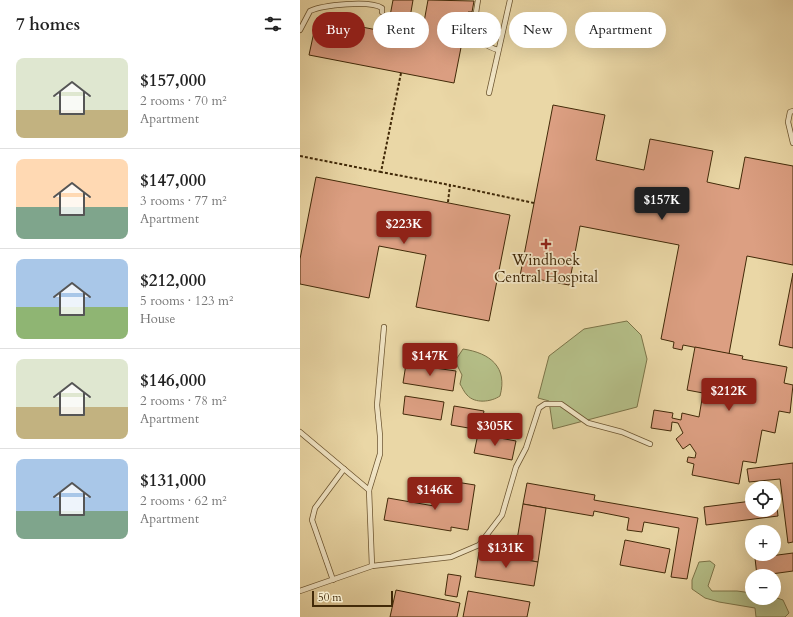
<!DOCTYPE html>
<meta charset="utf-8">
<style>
:root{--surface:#fff;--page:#f2f2f2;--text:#222;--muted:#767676;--line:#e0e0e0;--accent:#8f2418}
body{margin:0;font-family:Cardo,serif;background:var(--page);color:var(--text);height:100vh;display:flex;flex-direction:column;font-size:15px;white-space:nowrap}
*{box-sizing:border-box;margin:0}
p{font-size:13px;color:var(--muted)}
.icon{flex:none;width:22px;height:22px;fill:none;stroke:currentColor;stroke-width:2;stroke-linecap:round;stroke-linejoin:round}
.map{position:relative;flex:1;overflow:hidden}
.details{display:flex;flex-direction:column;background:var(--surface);width:300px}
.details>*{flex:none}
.banner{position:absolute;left:12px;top:12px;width:380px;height:36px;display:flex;gap:8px}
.tools{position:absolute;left:445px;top:481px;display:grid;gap:8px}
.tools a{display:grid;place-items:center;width:36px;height:36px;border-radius:50%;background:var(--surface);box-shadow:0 4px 16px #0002;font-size:20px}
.scale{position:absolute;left:12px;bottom:10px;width:81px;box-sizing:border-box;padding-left:4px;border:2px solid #422a09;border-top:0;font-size:11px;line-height:14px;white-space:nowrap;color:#422a09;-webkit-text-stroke:3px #f1e5c5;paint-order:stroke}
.price{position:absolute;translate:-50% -34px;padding:0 9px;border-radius:4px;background:var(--accent);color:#fff;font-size:13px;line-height:26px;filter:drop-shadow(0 1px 2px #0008)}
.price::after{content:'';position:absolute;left:50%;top:24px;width:12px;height:9px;margin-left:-6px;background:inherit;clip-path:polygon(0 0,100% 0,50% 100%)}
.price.active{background:#222;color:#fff}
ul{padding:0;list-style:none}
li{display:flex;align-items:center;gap:12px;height:100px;padding:0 16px}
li+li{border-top:1px solid var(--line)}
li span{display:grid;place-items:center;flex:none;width:112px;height:80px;border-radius:8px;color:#555}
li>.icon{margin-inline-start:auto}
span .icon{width:48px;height:48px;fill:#fffc;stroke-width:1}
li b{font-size:17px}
h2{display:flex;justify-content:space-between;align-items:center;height:48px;padding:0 16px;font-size:17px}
.pill{padding:0 14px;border-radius:18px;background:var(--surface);box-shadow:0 4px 16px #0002;font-size:14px;line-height:36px}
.pill.active{background:var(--accent);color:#fff}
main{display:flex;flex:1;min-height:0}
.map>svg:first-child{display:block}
</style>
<main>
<section class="details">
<h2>7 homes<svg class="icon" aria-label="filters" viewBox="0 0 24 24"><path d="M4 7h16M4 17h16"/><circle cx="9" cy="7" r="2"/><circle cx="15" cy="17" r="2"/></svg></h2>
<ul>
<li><span style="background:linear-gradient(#dfe7d0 65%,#c2b280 0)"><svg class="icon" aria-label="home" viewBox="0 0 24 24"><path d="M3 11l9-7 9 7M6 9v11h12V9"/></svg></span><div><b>$157,000</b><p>2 rooms · 70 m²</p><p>Apartment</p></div></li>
<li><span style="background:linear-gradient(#ffd9b3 60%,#7fa58c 0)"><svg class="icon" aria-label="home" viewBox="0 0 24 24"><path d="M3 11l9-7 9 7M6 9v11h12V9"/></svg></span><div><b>$147,000</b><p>3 rooms · 77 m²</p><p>Apartment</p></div></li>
<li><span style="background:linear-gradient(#a9c7e8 60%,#8fb573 0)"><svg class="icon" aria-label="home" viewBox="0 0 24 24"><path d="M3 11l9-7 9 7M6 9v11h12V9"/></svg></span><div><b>$212,000</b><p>5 rooms · 123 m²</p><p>House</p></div></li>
<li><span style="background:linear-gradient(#dfe7d0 60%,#c2b280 0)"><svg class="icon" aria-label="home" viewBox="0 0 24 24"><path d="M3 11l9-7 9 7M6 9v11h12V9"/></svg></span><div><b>$146,000</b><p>2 rooms · 78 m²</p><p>Apartment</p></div></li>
<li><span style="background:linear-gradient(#a9c7e8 65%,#7fa58c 0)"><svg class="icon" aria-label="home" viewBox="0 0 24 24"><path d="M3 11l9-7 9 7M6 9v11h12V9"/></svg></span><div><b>$131,000</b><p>2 rooms · 62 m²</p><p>Apartment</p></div></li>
</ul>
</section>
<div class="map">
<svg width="493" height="617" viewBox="0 0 493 617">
<rect width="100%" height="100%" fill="#ead7a6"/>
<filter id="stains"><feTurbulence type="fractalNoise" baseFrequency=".005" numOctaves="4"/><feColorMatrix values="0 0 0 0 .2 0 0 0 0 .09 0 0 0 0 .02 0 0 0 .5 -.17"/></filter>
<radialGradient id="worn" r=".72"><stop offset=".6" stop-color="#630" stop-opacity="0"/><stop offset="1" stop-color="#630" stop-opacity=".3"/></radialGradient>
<!-- green -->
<g fill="#b5bf88" stroke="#7c7448">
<path d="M327,321L341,335L347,359L337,407L253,429L249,401L238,398L249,356L284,329Z"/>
<path d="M163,349C190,353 208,367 200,396C191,402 175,404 167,395C164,392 162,387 160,384L162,375L155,361Z"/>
<path d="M410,561L415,565L408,586L412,591H437L452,593V598H474V597L483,600L489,613L485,617H456L455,608L419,602L405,598L392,589V580L399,562Z"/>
</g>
<!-- building -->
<g fill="#dc9f82" stroke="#422a09">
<path d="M93,0H113L106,41L120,44L128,0L174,1L172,12H168L154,83L9,55L17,18L87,32Z"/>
<path d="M253,105L305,115L296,160L344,170L350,139L413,151L407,182L439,189L445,157L493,166V265L447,256L429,354L383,345L382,350L373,348L374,342L361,339L379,245L280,226L269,285L220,276Z"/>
<path d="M16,177L210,215L189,321L116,307L126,255L79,246L69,298L0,284V259Z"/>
<path d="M493,273V348L479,345Z"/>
<path d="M395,347L443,356L442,359L487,367L484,383L493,385L490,413L479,411L475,433L462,430L456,463L443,461L439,484L392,475L394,464L387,462L388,457L395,458L396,453L390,444L383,449L376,439L383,433L378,423L372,422L371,431L351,428L354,410L373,413L372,418L381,420L382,413L399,417L403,393L387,390Z"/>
<path d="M106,364L156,371L153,391L103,383Z"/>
<path d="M105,396L144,402L141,420L103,414Z"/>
<path d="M154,406L184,411L180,430L151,425Z"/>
<path d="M178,434L216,441L212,460L174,453Z"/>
<path d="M493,463V542L488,543L480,479L449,482L447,469Z"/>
<path d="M156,482L175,485L168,530L151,527V531L84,520L88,498L134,506L136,497L153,500Z"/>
<path d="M227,483L295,495L294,500L398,518L387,579L371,577L379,528L344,522L342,532L327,530L329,518L294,511L293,516L223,504Z"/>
<path d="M474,498H476L478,516L406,525L404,507L452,501V510H474Z"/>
<path d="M223,504L246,508L238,562L214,558Z"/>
<path d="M325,540L370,549L365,573L320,565Z"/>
<path d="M179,552L238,562L234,586L175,577Z"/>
<path d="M493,553V571L457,576L455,558Z"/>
<path d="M148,574L161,576L157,597L145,595Z"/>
<path d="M96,590L160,603L157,617H90Z"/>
<path d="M168,591L230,602L227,617H163Z"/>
</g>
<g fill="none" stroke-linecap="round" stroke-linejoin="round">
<!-- lane casing -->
<g stroke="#6c5530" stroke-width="6">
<g id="lane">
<path d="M178,0C174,25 169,41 198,50"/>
<path d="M0,30L10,11C23,5 70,0 82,8V12"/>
<path d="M189,93L210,0"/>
<path d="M493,111L490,112L488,122L493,143"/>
<path d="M0,432L69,490L72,566"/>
<path d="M69,490L80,454V436L77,405L84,327"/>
<path d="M33,580L12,520L15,508L44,469"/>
<path d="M0,591L72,566L151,557L179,545L202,515L216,467L226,448L239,408L245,404H261L288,423L322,432L350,444"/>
</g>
</g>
<!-- path -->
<g stroke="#422a09" stroke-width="2" stroke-dasharray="3 2" stroke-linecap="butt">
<path d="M101,73L81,172L150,185"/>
<path d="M0,156L81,172"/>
<path d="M148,202L150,185L234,203"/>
</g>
<!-- lane -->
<use href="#lane" stroke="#f1e5c5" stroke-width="4.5"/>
</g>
<!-- markers -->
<path fill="#8f2418" stroke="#f1e5c5" stroke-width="1.5" d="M244 238h4v4h4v4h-4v4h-4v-4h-4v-4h4z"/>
<g text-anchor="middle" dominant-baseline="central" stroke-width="3.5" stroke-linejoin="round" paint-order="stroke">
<!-- poi labels -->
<g font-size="15" fill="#422a09" stroke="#f1e5c5">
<text x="246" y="260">Windhoek<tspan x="246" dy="17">Central Hospital</tspan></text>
</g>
</g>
<rect width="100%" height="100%" filter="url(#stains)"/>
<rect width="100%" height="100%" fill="url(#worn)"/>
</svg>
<div class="tools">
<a><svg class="icon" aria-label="locate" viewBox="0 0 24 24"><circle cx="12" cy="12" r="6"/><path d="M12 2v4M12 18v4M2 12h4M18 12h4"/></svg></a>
<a>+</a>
<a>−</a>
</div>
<div class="scale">50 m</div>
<b class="price active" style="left:362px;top:221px">$157K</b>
<b class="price" style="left:104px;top:245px">$223K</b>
<b class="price" style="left:130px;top:377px">$147K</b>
<b class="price" style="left:429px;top:412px">$212K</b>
<b class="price" style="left:195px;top:447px">$305K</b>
<b class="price" style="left:135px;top:511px">$146K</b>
<b class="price" style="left:206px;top:569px">$131K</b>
<div class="banner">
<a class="pill active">Buy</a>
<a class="pill">Rent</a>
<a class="pill">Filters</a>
<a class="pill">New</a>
<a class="pill">Apartment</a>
</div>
</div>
</main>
